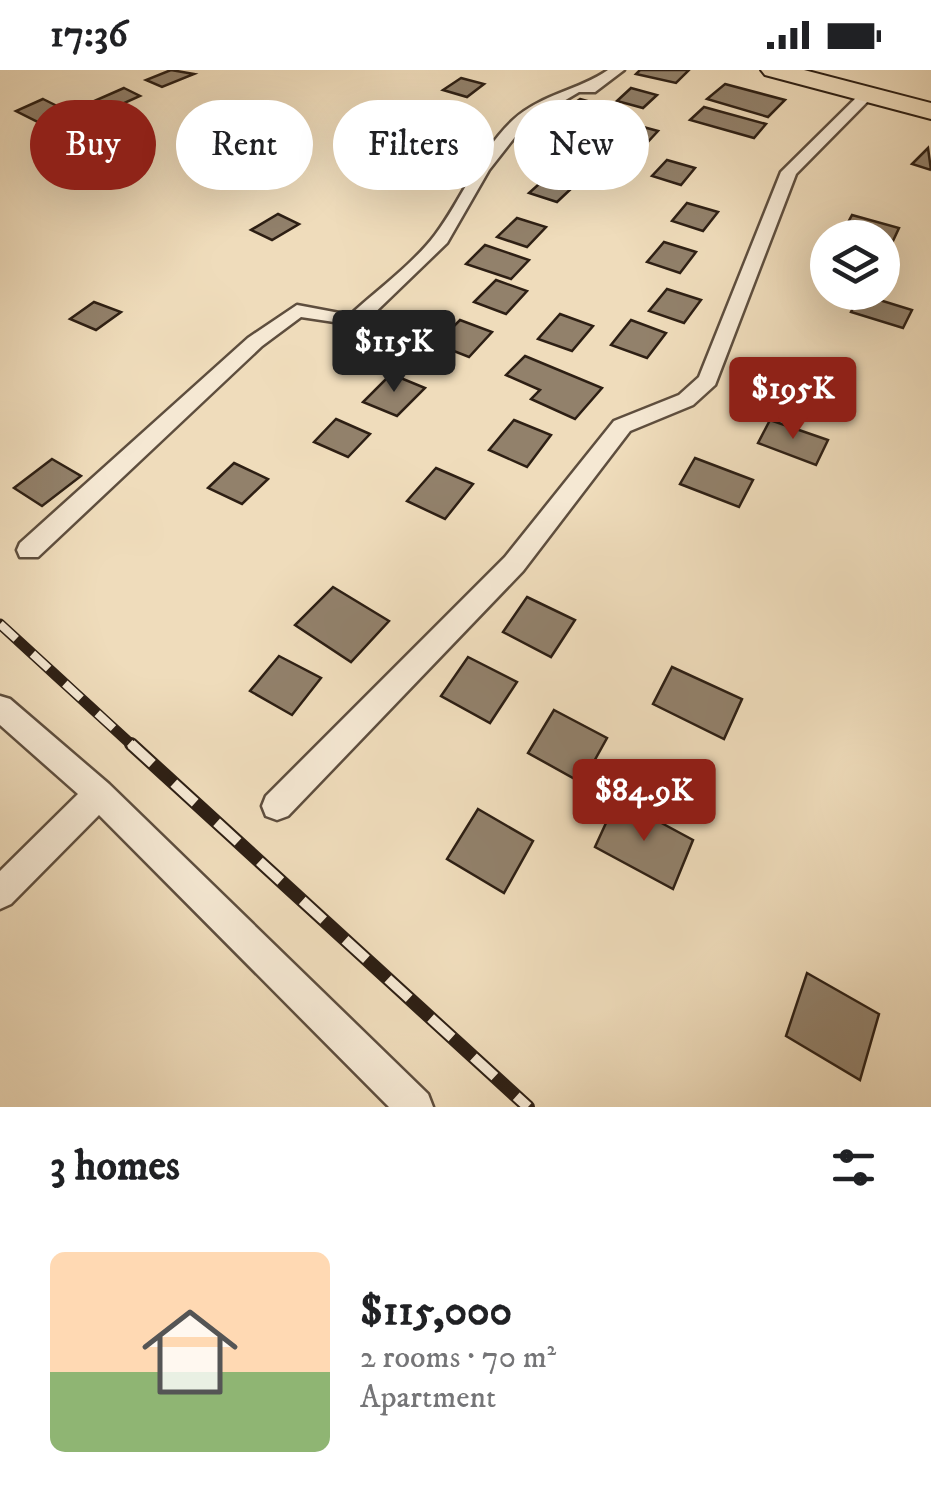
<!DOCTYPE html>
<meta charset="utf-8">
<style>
:root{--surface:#fff;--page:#f2f2f2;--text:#202124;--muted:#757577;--line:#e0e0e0;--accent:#8f2418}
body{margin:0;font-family:"IM FELL DW Pica",serif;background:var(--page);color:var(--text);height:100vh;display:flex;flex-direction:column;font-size:38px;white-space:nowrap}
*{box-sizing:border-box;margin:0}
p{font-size:32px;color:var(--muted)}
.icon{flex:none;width:55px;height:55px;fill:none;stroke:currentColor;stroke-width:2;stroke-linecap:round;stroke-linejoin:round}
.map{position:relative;height:1037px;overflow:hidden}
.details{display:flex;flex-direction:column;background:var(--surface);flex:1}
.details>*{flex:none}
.hud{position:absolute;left:30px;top:30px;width:872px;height:90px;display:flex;gap:20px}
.buttons{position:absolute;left:810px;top:150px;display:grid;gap:20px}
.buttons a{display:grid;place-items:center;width:90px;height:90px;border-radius:50%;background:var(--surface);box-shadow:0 10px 40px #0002;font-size:50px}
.price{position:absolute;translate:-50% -85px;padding:0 22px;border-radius:10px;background:var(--accent);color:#fff;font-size:32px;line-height:65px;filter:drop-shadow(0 2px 5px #0008)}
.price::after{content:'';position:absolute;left:50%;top:60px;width:30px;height:22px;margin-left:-15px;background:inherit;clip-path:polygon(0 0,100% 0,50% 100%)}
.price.selected{background:#222;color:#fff}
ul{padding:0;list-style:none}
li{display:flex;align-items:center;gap:30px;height:250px;padding:0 50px}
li+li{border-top:2px solid var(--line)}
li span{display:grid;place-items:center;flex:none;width:280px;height:200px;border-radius:15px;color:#555}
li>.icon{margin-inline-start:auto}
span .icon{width:120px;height:120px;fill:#fffc;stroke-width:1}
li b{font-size:42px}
h2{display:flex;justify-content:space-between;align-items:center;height:120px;padding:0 50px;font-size:42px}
.pill{padding:0 35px;border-radius:45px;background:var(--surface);box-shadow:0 10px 40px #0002;font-size:35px;line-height:90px}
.pill.selected{background:var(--accent);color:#fff}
.status{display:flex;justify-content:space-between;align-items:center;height:70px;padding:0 50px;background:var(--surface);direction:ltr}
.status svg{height:28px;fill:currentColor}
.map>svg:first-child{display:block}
</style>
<div class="status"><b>17:36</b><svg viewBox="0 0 49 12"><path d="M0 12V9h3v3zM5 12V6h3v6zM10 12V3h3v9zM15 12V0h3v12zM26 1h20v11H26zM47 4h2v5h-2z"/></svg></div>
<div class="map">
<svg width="931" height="1037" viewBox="0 0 931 1037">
<rect width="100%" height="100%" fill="#efdcbb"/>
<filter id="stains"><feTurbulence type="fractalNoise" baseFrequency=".002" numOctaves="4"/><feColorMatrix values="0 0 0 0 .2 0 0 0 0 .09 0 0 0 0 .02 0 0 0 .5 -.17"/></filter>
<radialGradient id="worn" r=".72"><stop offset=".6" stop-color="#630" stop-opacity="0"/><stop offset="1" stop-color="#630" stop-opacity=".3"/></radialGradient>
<!-- building -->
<g fill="#92816b" stroke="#2d1f14" stroke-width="2.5">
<path d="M171,0L194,4L162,17L146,10Z"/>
<path d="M640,0H689L676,13L636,4Z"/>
<path d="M461,8L484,14L467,27L443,20Z"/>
<path d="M725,14L785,30L768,47L707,29Z"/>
<path d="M124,18L140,26L102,43L85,35Z"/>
<path d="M631,18L657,25L643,38L617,31Z"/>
<path d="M43,29L67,41L40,53L16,41Z"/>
<path d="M580,29L602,35L589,46L566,39Z"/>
<path d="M704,37L766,54L754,68L690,50Z"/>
<path d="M632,54L658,61L644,76L617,68Z"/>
<path d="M577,69L603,77L587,92L560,84Z"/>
<path d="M928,78L931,100L912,94Z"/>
<path d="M667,90L695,98L681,115L652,106Z"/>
<path d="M547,107L575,115L557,132L529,123Z"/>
<path d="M687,133L718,142L703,161L672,151Z"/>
<path d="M278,144L299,154L272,170L251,160Z"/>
<path d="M852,145L899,158L892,173L882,168L844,160Z"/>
<path d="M517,148L546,157L527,177L497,167Z"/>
<path d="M664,172L696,182L680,203L647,192Z"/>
<path d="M485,175L529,190L511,209L466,194Z"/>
<path d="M496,210L527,221L506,244L474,232Z"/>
<path d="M667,219L701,230L684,253L649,241Z"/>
<path d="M860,224L912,240L903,258L851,242Z"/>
<path d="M94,232L121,242L96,260L70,249Z"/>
<path d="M560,244L593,256L572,281L538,269Z"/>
<path d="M460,250L492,262L469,287L436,274Z"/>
<path d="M631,250L666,263L647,288L611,275Z"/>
<path d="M525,286L602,318L575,349L531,329L540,320L506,305Z"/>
<path d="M391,304L425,318L397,346L363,332Z"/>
<path d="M336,349L370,364L348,387L314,372Z"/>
<path d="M514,350L551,365L527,397L489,380Z"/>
<path d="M770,350L828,370L816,395L758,373Z"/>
<path d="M695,388L753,410L739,437L680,414Z"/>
<path d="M52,389L81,406L42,436L14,418Z"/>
<path d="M234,393L268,409L242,434L208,418Z"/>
<path d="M436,398L473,414L445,449L407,431Z"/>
<path d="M333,517L389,551L351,592L295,555Z"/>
<path d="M527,527L575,550L551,587L503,562Z"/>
<path d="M279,586L321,608L292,645L250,621Z"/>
<path d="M468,587L517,612L490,653L441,626Z"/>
<path d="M672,597L742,629L724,669L653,634Z"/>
<path d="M554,640L607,668L582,713L528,683Z"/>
<path d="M617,729L693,770L673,819L595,777Z"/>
<path d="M478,739L533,771L504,823L447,789Z"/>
<path d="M807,903L879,944L860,1010L786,966Z"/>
</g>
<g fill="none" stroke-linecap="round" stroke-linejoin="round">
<!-- street casing -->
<g stroke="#5e4e3e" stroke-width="5">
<g id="street">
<path d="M608,0H624L595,22H579L525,54L489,100L447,173L361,256L301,247L262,276L38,487H20L17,480L20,473L248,268L297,235L350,245C377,220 412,195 435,165C463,128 479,82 513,50C541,24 580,20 608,0Z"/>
<path d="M863,21L875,24L796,104L715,315L693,335L630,361L523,501L288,746L277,750L266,746L262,736L266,726L505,487L614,351L679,325L699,307L781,102Z"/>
<path d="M0,626L10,629L109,714L428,1024L433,1037H389L99,745L11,834L0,839V801L78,724L0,655Z"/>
</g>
</g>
<!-- highway casing -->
<g stroke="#2d1f14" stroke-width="4">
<path id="highway" d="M761,0H804L931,33V49L765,5Z"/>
</g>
<!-- street -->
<use href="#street" fill="#f5e8d3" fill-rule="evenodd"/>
<!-- highway -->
<use href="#highway" fill="#efdcbb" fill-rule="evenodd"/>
<!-- rail-far1 casing -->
<g stroke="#2d1f14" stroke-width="11">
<path id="rail-far1" d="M0,554L134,677"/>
</g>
<!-- rail casing -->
<g stroke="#2d1f14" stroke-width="14">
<path id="rail" d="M131,674L528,1037"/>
</g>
<!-- rail-far1 -->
<use href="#rail-far1" stroke="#f5e8d3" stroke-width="8" stroke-dasharray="22" stroke-linecap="butt"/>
<!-- rail -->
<use href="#rail" stroke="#f5e8d3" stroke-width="10" stroke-dasharray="29" stroke-linecap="butt"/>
</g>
<rect width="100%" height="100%" filter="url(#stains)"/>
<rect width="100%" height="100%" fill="url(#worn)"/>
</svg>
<div class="buttons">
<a><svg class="icon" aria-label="layers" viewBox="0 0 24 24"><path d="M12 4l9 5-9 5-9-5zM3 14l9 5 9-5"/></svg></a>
</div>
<b class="price selected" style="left:394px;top:325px">$115K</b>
<b class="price" style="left:793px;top:372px">$195K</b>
<b class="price" style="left:644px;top:774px">$84.9K</b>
<div class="hud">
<a class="pill selected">Buy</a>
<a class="pill">Rent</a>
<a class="pill">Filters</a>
<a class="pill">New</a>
</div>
</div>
<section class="details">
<h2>3 homes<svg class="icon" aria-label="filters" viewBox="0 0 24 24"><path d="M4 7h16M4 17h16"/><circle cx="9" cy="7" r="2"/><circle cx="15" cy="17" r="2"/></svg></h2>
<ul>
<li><span style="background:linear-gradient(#ffd9b3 60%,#8fb573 0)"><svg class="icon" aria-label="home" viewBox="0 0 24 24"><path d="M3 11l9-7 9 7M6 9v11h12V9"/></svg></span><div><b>$115,000</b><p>2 rooms · 70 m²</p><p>Apartment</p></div></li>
</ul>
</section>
